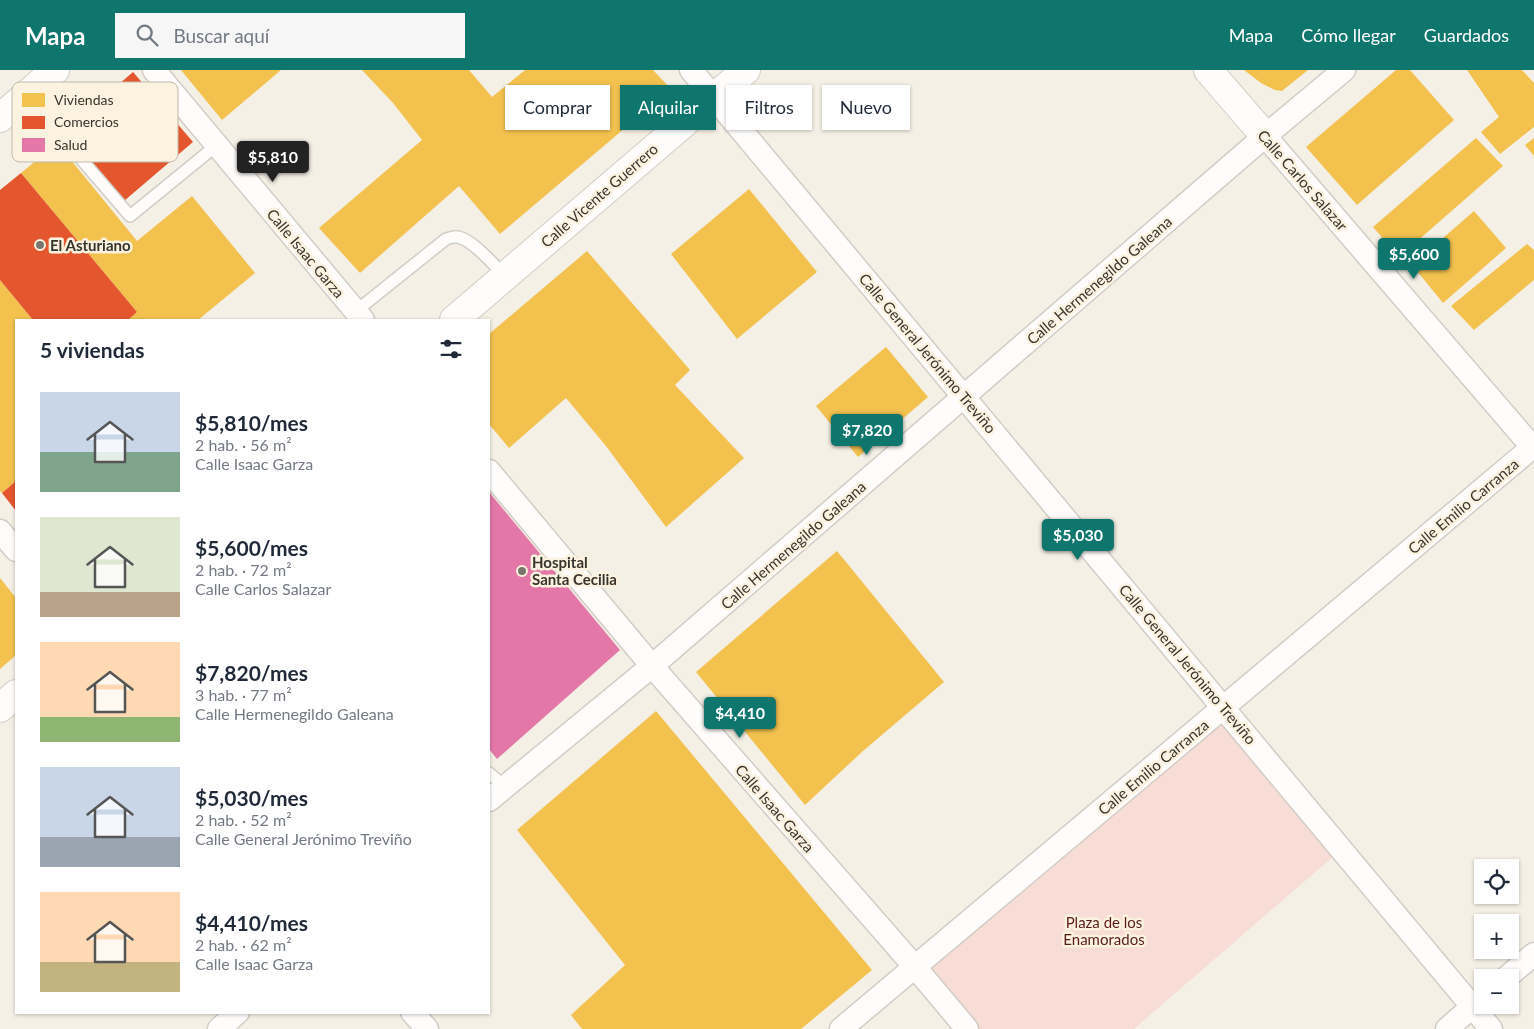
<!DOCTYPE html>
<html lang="es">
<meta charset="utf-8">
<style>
:root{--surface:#fff;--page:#f6f6f7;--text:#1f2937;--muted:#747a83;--accent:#0f766e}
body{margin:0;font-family:Lato,sans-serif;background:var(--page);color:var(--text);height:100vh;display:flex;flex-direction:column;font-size:19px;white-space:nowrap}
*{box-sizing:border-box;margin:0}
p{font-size:16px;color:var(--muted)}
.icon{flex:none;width:28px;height:28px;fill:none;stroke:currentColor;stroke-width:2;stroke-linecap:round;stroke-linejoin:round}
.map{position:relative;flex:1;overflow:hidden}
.details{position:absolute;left:15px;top:249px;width:475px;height:695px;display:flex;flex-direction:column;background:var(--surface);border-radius:0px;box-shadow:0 1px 4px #0004}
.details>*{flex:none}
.hud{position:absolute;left:505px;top:15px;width:475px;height:45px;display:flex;gap:10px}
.controls{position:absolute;left:1474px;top:789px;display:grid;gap:10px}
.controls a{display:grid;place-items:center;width:45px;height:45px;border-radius:0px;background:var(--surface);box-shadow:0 1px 4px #0004;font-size:25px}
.price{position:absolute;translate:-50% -42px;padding:0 11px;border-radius:5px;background:var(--accent);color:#fff;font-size:16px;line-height:32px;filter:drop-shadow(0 1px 2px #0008)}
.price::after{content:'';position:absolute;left:50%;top:30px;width:15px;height:11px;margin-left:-8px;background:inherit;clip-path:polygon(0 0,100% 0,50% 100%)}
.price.selected{background:#222;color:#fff}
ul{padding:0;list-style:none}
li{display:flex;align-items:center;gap:15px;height:125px;padding:0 25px}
li span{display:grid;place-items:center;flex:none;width:140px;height:100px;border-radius:0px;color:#555}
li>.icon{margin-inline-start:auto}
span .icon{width:60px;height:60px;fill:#fffc;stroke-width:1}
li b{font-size:21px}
h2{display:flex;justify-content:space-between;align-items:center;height:60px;padding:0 25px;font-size:21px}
.chip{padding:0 18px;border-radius:0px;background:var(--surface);box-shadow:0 1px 4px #0004;font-size:18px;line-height:45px}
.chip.selected{background:var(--accent);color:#fff}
header{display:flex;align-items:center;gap:30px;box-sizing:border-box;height:70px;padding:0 25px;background:var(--accent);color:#fff}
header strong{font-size:24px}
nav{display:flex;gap:28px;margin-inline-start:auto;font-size:18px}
.search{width:350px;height:45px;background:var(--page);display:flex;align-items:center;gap:12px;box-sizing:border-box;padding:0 18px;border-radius:0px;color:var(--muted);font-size:19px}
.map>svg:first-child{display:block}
</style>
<header>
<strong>Mapa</strong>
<div class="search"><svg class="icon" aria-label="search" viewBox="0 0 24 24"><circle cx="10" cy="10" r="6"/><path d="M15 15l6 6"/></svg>Buscar aquí</div>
<nav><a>Mapa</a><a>Cómo llegar</a><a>Guardados</a></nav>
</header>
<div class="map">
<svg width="1534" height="959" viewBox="0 0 1534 959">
<rect width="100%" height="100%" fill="#f5f0e6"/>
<!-- green -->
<path fill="#f7ddd5" d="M1224,637L1342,779L1134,959H965L915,897Z"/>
<!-- homes -->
<g fill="#f2c14e">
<path d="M181,0H281L222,50Z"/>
<path d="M362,0H469L492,27L525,0H653L671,19L500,164L459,116L360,203L319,158L422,70L393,33Z"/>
<path d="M1244,0H1308L1282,21L1275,20L1261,13Z"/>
<path d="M1396,0H1410L1454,50L1357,135L1306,77Z"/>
<path d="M1467,0H1522L1534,13V57L1500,84L1481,62L1499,47Z"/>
<path d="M1476,68L1503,96L1399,187L1373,157Z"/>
<path d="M1534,68V86L1525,75Z"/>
<path d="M57,73L137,171L192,126L255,203L198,250H128L137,242L21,103Z"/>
<path d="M749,119L817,202L737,269L671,184Z"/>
<path d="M1474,141L1506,178L1443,233L1412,195Z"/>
<path d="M1527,174L1534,180V210L1474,260L1451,236Z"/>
<path d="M587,181L690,300L675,315L744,388L666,457L606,376L566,328L509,378L489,354V264Z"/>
<path d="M0,210L33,250H16V411L2,423L0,421Z"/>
<path d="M886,277L928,327L858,387L816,336Z"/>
<path d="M837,481L944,612L863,681L805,735L696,602Z"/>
<path d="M0,508L16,528V585L0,599Z"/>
<path d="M656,641L872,900L801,959H582L571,945L625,895L517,760Z"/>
</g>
<!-- shops -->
<g fill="#e4572e">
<path d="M133,2L193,72L124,131L64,61Z"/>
<path d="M21,103L137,242L128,250H33L0,210V120Z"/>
<path d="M16,411V441L2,423Z"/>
</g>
<!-- health -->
<path fill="#e377a8" d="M489,422L620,580L497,689L489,679Z"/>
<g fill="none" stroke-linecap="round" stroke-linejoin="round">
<!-- service casing -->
<g stroke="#d2cdc6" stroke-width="14">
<g id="service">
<path d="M26,25L130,146L217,75"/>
<path d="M356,241L446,169C450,168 454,166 458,167C473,170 494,195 505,206"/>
<path d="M489,703L505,717"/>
</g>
</g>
<!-- minor casing -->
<g stroke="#d2cdc6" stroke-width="25">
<g id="minor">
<path d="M154,0L363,250"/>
<path d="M691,0L1491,959"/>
<path d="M1265,66L1534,379"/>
<path d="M489,401L652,596L915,897L967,959"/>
<path d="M0,461L16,480"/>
<path d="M489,730L652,596L1265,66L1344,0"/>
<path d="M1506,908L1534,884"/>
<path d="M412,942L427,959"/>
<path d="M219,959L238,942"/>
<path d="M841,959L1534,376"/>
<path d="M1447,959L1482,928"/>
</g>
</g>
<!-- tertiary casing -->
<g stroke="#d2cdc6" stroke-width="30">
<g id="tertiary">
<path d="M1208,0L1265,66"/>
<path d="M454,250L746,0"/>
<path d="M0,638L16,624"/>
</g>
</g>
<!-- primary casing -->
<g stroke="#d2cdc6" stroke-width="30">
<path id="primary" d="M0,48L55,0"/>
</g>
<!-- service -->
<use href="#service" stroke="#fefdfb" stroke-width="11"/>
<!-- minor -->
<use href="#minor" stroke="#fefdfb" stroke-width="22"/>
<!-- tertiary -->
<use href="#tertiary" stroke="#fefdfb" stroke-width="28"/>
<!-- primary -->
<use href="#primary" stroke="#fefdfb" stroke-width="28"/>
</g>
<!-- markers -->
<g fill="#7a766e" stroke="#fbf2e0" stroke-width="2">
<circle cx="40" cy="175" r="5"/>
<circle cx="522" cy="501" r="5"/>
</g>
<g text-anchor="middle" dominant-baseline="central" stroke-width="5" stroke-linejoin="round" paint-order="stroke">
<!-- street labels -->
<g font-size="15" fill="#38352e" stroke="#fbf2e0">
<text transform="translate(1303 110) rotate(49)">Calle Carlos Salazar</text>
<text transform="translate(599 125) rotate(-41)">Calle Vicente Guerrero</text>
<text transform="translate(306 183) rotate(50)">Calle Isaac Garza</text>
<text transform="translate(1099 210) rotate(-41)">Calle Hermenegildo Galeana</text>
<text transform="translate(928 283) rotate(50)">Calle General Jerónimo Treviño</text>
<text transform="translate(1463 436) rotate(-40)">Calle Emilio Carranza</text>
<text transform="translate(793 475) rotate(-41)">Calle Hermenegildo Galeana</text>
<text transform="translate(1188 594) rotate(50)">Calle General Jerónimo Treviño</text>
<text transform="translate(1153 697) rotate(-40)">Calle Emilio Carranza</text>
<text transform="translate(775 738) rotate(49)">Calle Isaac Garza</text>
</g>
<!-- poi labels -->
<g font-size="15" font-weight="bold" fill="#38352e" stroke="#fbf2e0" text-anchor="start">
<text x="50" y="175">El Asturiano</text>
<text x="532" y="492">Hospital<tspan x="532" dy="17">Santa Cecilia</tspan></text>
</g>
<!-- park labels -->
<g font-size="15" fill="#5d1d17" stroke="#fbf2e0">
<text x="1104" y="852">Plaza de los<tspan x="1104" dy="17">Enamorados</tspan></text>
</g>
</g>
<!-- legend -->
<rect x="12" y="12" width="166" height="80" rx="8" fill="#fbf2e0" stroke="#c0b9ab" stroke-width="1"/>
<rect x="22" y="23" width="23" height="14" fill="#f2c14e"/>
<rect x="22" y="46" width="23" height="13" fill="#e4572e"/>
<rect x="22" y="68" width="23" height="14" fill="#e377a8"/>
<g font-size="14" fill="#38352e">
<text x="54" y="35">Viviendas</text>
<text x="54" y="57">Comercios</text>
<text x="54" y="80">Salud</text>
</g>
</svg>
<div class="controls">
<a><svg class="icon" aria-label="locate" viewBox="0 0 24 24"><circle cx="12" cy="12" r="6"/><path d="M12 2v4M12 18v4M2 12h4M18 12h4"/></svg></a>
<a>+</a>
<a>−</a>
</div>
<b class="price selected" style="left:273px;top:113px">$5,810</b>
<b class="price" style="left:1414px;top:210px">$5,600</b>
<b class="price" style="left:867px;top:386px">$7,820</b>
<b class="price" style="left:1078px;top:491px">$5,030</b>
<b class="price" style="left:740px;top:669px">$4,410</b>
<div class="hud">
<a class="chip">Comprar</a>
<a class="chip selected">Alquilar</a>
<a class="chip">Filtros</a>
<a class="chip">Nuevo</a>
</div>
<section class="details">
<h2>5 viviendas<svg class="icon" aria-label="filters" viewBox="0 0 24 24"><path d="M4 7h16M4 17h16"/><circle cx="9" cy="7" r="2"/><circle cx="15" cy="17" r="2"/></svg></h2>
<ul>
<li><span style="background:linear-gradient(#c9d6e8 60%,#7fa58c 0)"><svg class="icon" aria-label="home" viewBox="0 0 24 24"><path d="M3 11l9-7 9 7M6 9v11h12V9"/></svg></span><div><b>$5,810/mes</b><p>2 hab. · 56 m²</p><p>Calle Isaac Garza</p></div></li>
<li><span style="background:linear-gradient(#dfe7d0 75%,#b9a48a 0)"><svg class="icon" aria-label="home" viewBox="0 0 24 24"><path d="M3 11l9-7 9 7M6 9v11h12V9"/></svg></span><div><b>$5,600/mes</b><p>2 hab. · 72 m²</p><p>Calle Carlos Salazar</p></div></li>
<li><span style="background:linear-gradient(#ffd9b3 75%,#8fb573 0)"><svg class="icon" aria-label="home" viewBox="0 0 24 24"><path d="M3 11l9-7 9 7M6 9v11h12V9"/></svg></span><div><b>$7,820/mes</b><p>3 hab. · 77 m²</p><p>Calle Hermenegildo Galeana</p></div></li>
<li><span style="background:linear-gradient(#c9d6e8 70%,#9aa5b1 0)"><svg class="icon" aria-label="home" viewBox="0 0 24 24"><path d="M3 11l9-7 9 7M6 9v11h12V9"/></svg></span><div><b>$5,030/mes</b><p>2 hab. · 52 m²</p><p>Calle General Jerónimo Treviño</p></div></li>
<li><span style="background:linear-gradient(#ffd9b3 70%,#c2b280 0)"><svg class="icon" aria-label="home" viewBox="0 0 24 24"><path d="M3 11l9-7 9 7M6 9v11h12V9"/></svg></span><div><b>$4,410/mes</b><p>2 hab. · 62 m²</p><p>Calle Isaac Garza</p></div></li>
</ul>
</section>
</div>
